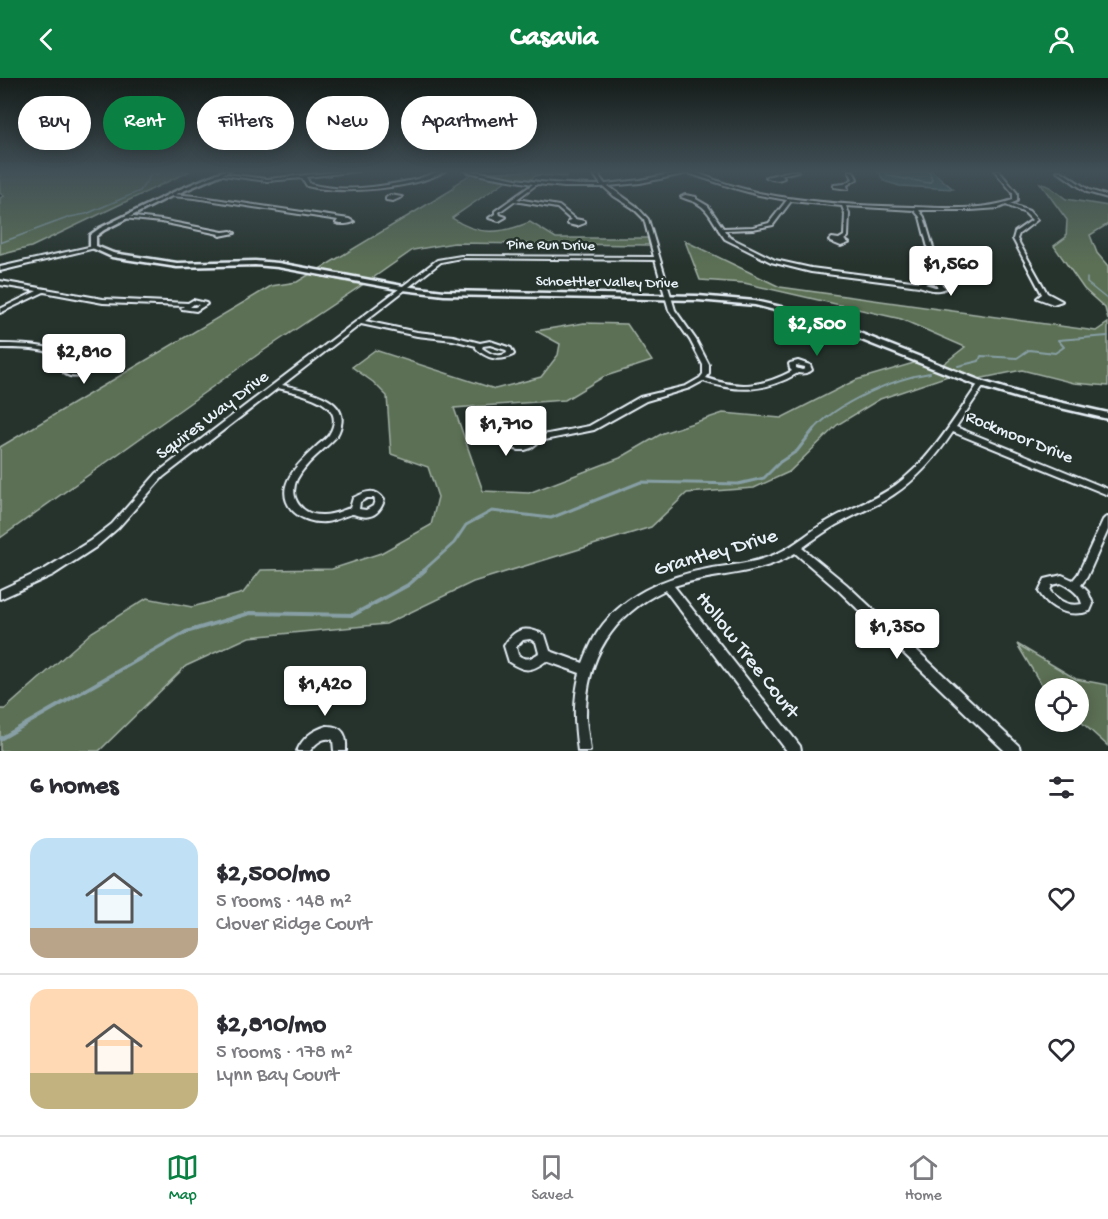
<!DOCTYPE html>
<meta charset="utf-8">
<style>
:root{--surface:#fff;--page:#f2f2f3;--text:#2b2b33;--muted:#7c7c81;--line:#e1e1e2;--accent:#0b8043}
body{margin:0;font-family:"Gochi Hand",sans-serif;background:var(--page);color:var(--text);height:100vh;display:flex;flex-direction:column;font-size:22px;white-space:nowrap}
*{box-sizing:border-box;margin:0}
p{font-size:20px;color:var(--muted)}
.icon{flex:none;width:33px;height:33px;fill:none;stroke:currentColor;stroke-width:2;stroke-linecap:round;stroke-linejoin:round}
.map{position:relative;height:673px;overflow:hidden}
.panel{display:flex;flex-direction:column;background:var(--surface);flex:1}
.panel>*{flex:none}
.top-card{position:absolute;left:18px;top:18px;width:600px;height:54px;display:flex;gap:12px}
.controls{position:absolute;left:1035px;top:600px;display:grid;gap:12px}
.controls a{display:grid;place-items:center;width:54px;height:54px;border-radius:50%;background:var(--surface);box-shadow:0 3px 15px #0003;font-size:30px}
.price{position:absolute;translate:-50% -51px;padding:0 14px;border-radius:6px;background:#fff;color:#222;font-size:20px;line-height:39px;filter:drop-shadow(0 2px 3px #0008)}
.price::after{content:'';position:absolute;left:50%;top:36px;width:18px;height:14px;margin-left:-9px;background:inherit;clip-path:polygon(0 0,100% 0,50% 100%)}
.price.selected{background:var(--accent);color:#fff}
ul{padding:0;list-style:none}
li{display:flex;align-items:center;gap:18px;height:150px;padding:0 30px}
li+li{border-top:2px solid var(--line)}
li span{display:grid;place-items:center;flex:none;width:168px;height:120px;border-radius:18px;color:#555}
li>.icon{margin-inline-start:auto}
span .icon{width:72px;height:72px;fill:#fffc;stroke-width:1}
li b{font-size:26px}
h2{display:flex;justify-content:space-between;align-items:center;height:72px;padding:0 30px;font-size:26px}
.tag{padding:0 21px;border-radius:27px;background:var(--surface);box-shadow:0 3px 15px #0003;font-size:21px;line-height:54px}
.tag.selected{background:var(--accent);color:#fff}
header{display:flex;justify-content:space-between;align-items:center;height:78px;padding:0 30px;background:var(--accent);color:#fff;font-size:27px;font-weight:700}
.dock{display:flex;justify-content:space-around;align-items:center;height:84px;border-top:2px solid var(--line);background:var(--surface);font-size:16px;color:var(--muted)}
.dock a{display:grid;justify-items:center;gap:3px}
.dock .selected{color:var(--accent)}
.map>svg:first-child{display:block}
</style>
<header><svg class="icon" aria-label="back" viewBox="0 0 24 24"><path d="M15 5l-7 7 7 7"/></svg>Casavia<svg class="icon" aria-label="person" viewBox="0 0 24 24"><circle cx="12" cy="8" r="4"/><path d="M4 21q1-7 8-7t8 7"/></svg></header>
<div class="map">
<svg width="1108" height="673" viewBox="0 0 1108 673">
<rect width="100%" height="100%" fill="#26332d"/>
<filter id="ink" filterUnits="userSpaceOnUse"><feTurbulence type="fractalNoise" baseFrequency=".0167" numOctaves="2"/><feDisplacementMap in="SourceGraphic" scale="12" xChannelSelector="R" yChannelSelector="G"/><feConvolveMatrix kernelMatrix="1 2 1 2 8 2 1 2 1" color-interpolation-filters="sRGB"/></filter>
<g filter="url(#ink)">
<!-- green -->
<g fill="#5c7054" stroke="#a2b0a6" stroke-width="1.5">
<path d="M0,93H147L157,96L159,93H190L31,169L0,177V120L4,118L0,115Z"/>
<path d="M566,93V99L537,97L528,103L474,94Z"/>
<path d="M472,95L507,102L452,140C478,158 501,156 530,144L556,160H648L649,167L454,165L413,172L370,202L318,192L453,111L454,107Z"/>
<path d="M1040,105L1050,109L1066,121L1108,128V146L1090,157L1097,175L1108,188V242L1105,230L1084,211L1054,168L1066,159L1067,142Z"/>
<path d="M685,163L780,209L1096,253L1108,245V308L1074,305L1022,292L978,301L942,287L965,269L901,241L744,205L700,202Z"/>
<path d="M310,196L362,207L260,275L0,460V369L271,208L297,204Z"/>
<path d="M584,245L627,246L652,283L603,299L565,322L454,330L483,413L529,415L620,380L663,355L723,335L781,340L856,302L917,284L951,297L880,321L837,347L789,394L754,410L687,415L651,449L473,504L386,546L249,559L186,588L99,673H0V631H5L92,554L147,520L192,529L243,515L261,492L332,491L381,475L431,447L438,419L428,389L391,376L387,318L373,304L352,289L375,272L495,311L541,299L558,277L560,266L536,253Z"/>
<path d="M1017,566L1076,601L1108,607V668L1079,642L1078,610H1046L1045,613Z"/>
</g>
<!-- water -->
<path fill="#46686d" stroke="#879fa5" stroke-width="1.5" d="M878,93H932L953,111L900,108L884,103Z"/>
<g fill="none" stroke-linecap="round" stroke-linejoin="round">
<!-- shore -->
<path stroke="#a7bac0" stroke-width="1.5" d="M886,93L888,98L929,105L932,102L929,93"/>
<!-- stream-far3 -->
<g stroke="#879fa5" stroke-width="1.5">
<path d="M0,165L70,139L86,136L140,113L153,93"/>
<path d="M1087,200V205L1108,222"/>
</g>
<!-- stream-far2 -->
<g stroke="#879fa5" stroke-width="2">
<path d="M958,288L979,283L981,278L1017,280L1029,272L1055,275L1064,269L1058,262L1108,258"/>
<path d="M813,353C836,325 895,300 930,295"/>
</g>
<!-- stream-far1 -->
<path stroke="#879fa5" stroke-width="3" d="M423,493L454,465L466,447L492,433L551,440L641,404L738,406L764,400L780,384L797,373L814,351"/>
<!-- stream -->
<path stroke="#879fa5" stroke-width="4" d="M0,661L186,554L250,535L353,537L408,507L425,492"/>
<!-- minor casing -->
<g stroke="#e8f1f8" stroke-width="4">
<g id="minor">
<path d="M346,93H358L306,99L310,106C342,115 380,109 413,102C423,100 436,93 445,93C414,111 342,117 307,108L302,100L267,103L216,96L218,95L267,101Z"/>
<path d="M465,93C482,93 500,98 516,101C545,105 573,107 601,107L595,98L596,93H600L599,98L605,106L640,102L685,93C694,93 705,98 715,102C729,107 744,111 759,115C809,125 862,128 913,129C946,130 981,133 1013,122V115L995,93H999L1017,115V123L1010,126L1029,133L1037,142L1019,156L1017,161L1047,215L1062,223L1053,226L1037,220L1042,216L1013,161L1015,154L1032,142L1025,135L1006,127L999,130L971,132H919L924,139L940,193L939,199L935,201L946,210C937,215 928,211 919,208L811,194L771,184L725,161L718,151V150C711,139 707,130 695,124C690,122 686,121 681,119L685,117L696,119V121L708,128L723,150L753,149L769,145L787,122L759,117L737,111L688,95L640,105L608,108L636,128L648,141L675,232L696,262L709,287V296L706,300C739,311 762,309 792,293L790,291L789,286L790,285L798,283L810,287L812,292C809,295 803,296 798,295C765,314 739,315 703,303L690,310L646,323L594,352L540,363L531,370L525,372H519L508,369L506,362L519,353H526L538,358L589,348L640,319L686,308L700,300L703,296V287L690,262L669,232L655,182L461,180L441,184L365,243L417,254L453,258L480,265L490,263L511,270L514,276L513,277C500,284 486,281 476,270V268L453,262L417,258L361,246L282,307C301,311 348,319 341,347C340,352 338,356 335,360C323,373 306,384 297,401C288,420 302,438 323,437C333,437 341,433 350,430L353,420C365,414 375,409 384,422C381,433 373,441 361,438C357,438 355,436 352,436C343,438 335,443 326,444C314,445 300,441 292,432C272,408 301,383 317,368C321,364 328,360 330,355C333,350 335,343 333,337C328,320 293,314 278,310L163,399L118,450L96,469L53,497L0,521V512L45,491L90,463L112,446L157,395L437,182L461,178L654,179L644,141L633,130L614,118L604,109H564L537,106L517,121L559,128L575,141L585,143V145L577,148L568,146V144L571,142L557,130L514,123L499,134L500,137L506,139L499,143L489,140L495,136V133L533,106L486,98ZM791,123L842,128L845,136L844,158L839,161L832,160L829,163L841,168L849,165L844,162L848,159L849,136L846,128L914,132L920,139L934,193L933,198L919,204L811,190L775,182L729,159L724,152L753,151L773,147ZM931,203L938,209H935L925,206ZM490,267L506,272L507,275C498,280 490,276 482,270L483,268ZM796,287L805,289V291L802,292L796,290ZM521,359H525L532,362L523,367L515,366L514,363ZM367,420H374L375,422L373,428L366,432L359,431L360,424Z"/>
<path d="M791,93H798L781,97L784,100C778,103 772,102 766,99Z"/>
<path d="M849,93H853L857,101L847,107L848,111L834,109V107L844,106L853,101Z"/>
<path d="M1057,93H1061L1089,112L1108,118V120L1087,114Z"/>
<path d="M172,116L195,118L349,141L354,144C350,146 340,147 336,145L338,142L195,120L171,118V116Z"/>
<path d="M390,117L402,119L393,123L386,122V120Z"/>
<path d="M125,138L161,142L223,154L231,153L235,155L220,158L218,157L219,156L161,144L123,140V139Z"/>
<path d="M93,168H95V170L0,193V189Z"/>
<path d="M0,203L103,221L188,225L193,222L206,225L207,226L196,233L182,231L181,230L184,228L103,225L44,214L0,235V231L37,213L0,207ZM194,226L199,227L195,229H190Z"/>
<path d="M0,266C25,266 62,267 80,285L91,284L94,289C86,298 74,302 64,295L71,287L74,286C58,270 22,270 0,270ZM87,287L86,290L78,294H71L75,290Z"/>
<path d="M981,304L985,306L956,349L1108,411V417L953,354C937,378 918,401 893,417C875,429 855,436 836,447C824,454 813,462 802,470L846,506L1019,668L1020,673H1005L838,512L795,475C759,498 713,495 674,508L800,668L801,673H787L665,512C611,538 585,581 586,641C587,652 589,662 590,673H578C574,643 573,624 580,595L546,583C531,594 525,594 509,584L504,568C515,549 526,548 545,557L550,573L583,585C586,577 590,568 594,560C618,518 666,498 712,490C734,487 757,485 778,475C796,467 811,452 828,443C850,430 875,422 896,407C932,380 954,341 979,305ZM530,561L536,564L539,575C530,581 527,583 518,577L516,569L523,562Z"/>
<path d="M1108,439V452L1087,499L1081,507L1088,514L1093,526L1090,533C1070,540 1050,532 1039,514L1045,501L1062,497L1073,502L1078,496L1103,442L1105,440ZM1061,505C1071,510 1080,516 1082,526C1068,529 1059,523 1050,513L1052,507Z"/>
<path d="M327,648C344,648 347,658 346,673H334L333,662C324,658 316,665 310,673H297C303,659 313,652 327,648Z"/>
</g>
</g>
<!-- tertiary casing -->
<g stroke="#e8f1f8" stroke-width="5">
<path id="tertiary" d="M223,93H229L165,121L104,152L96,158V168L113,175L177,185L255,183L278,185L403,208L444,213L698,218L755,223L811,236L984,304L1023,316L1108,335V341L1018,320L978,308L806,240L755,227L698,222L444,217L403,212L278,189L255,187L177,189L112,179L90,169V157L100,150L178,112Z"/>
</g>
<!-- minor -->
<use href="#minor" fill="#26332d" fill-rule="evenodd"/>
<!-- tertiary -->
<use href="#tertiary" fill="#26332d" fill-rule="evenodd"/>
</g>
</g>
<!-- sky -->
<linearGradient id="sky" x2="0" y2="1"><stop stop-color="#151c19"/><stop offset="0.5" stop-color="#415057"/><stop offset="1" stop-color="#415057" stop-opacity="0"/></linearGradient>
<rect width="1108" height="187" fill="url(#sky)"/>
<g text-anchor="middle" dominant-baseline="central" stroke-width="5" stroke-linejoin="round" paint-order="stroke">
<!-- far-street labels -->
<g font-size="15" fill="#e8f1f8" stroke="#26332d">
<text transform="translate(551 168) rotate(1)">Pine Run Drive</text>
<text transform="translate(607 205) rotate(1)">Schoettler Valley Drive</text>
</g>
<!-- street labels -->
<g font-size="18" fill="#e8f1f8" stroke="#26332d">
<text transform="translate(213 338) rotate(-37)">Squires Way Drive</text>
<text transform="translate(1019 360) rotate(22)">Rockmoor Drive</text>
</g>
<!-- near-street labels -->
<g font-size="21" fill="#e8f1f8" stroke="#26332d">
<text transform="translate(716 476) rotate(-16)">Grantley Drive</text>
<text transform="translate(746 578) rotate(52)">Hollow Tree Court</text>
</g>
</g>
</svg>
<div class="controls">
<a><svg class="icon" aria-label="locate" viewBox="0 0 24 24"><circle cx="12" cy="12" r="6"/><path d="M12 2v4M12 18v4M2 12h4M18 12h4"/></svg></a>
</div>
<b class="price" style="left:951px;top:219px">$1,560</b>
<b class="price selected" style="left:817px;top:279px">$2,500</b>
<b class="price" style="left:84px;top:307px">$2,810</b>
<b class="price" style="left:506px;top:379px">$1,710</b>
<b class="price" style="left:897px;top:582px">$1,350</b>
<b class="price" style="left:325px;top:639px">$1,420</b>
<div class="top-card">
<a class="tag">Buy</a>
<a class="tag selected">Rent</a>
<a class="tag">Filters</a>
<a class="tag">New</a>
<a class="tag">Apartment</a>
</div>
</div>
<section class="panel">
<h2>6 homes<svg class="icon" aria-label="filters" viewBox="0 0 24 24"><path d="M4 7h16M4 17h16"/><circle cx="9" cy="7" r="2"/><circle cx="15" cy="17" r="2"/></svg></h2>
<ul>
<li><span style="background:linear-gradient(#bfe0f5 75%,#b9a48a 0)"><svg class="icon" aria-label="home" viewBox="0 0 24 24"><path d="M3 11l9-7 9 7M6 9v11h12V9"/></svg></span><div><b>$2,500/mo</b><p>5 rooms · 148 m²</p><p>Clover Ridge Court</p></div><svg class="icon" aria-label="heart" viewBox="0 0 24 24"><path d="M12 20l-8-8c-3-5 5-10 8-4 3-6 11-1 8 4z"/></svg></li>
<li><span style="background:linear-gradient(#ffd9b3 70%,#c2b280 0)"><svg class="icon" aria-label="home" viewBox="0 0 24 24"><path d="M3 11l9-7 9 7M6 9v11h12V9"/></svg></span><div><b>$2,810/mo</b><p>5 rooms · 178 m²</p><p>Lynn Bay Court</p></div><svg class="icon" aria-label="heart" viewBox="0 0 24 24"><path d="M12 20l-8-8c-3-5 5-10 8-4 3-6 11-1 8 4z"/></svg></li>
</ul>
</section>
<nav class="dock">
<a class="selected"><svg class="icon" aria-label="map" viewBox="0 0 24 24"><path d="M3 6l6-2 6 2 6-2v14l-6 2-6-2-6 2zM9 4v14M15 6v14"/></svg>Map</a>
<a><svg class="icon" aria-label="saved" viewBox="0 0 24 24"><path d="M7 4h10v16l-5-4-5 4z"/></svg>Saved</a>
<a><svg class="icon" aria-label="home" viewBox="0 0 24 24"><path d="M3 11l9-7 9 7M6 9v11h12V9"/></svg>Home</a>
</nav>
